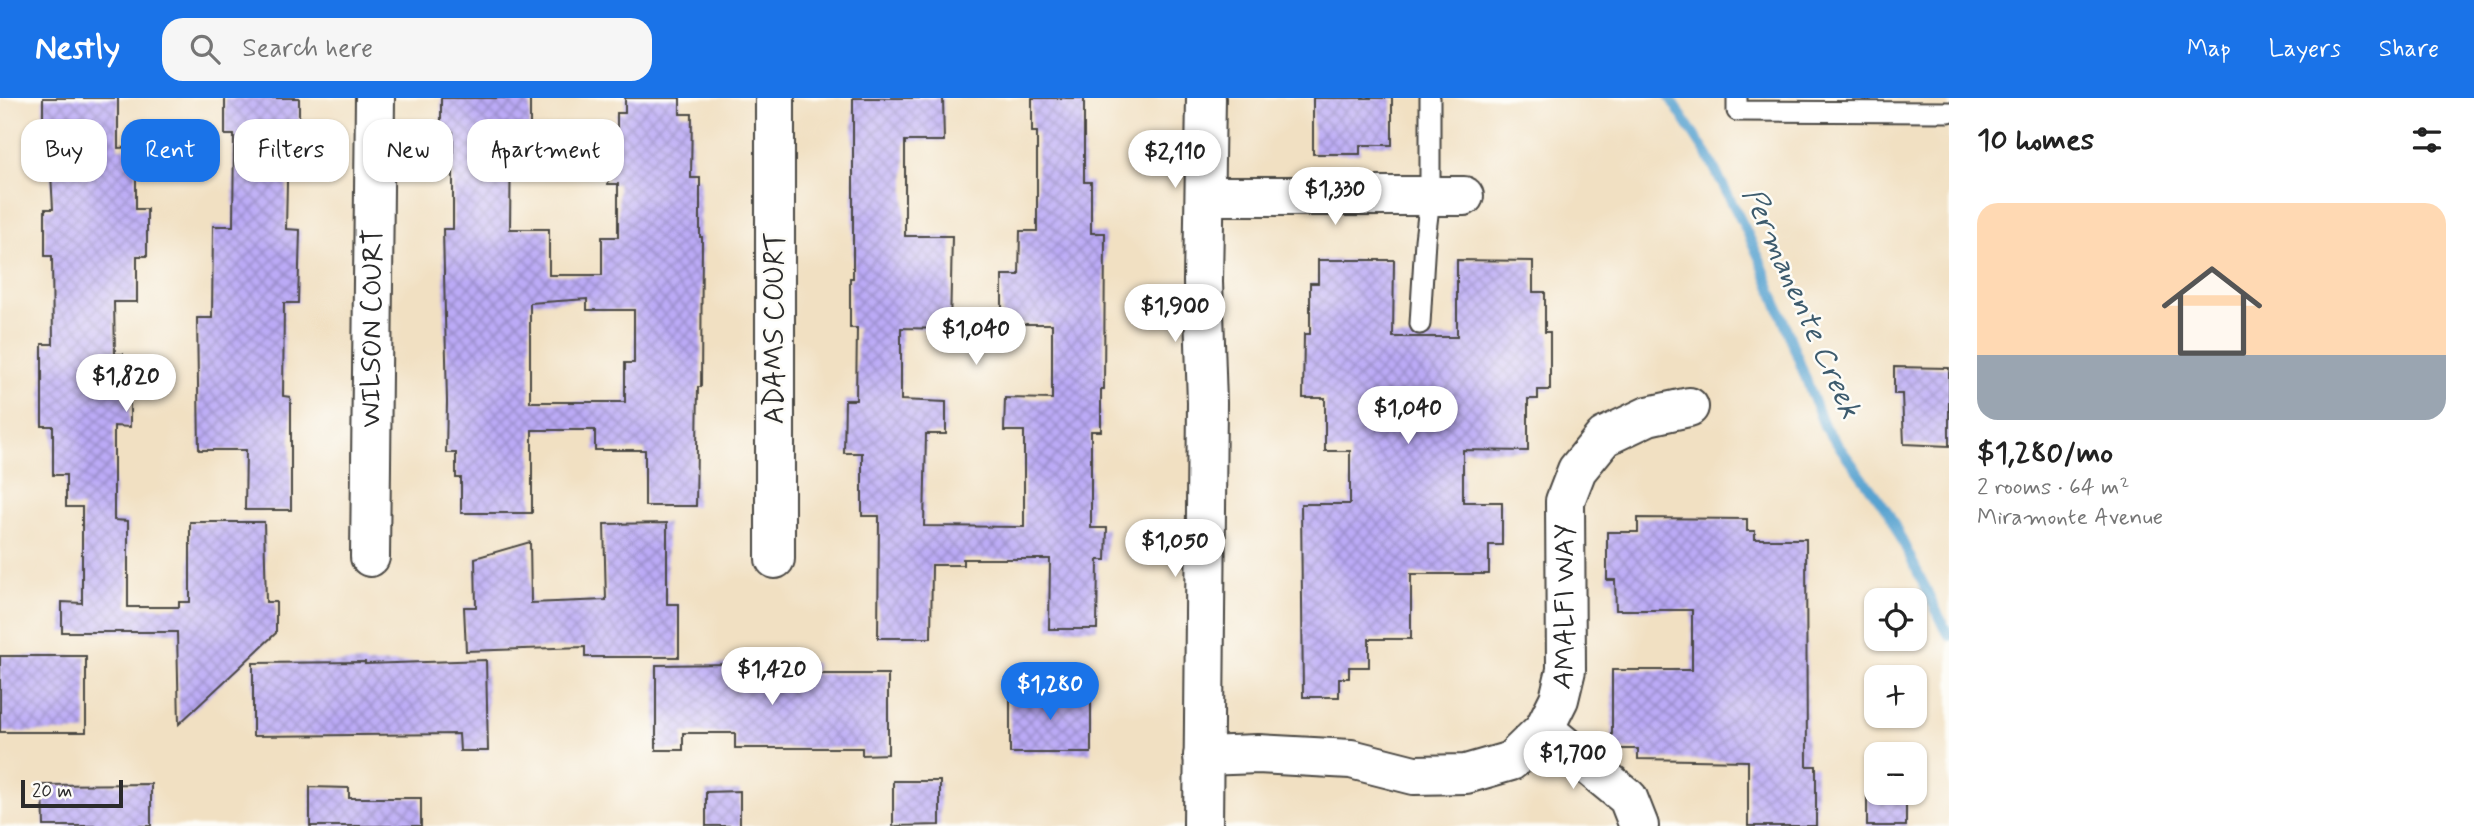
<!DOCTYPE html>
<meta charset="utf-8">
<style>
:root{--surface:#fff;--page:#f6f6f6;--text:#222;--muted:#767676;--line:#e0e0e0;--accent:#1a73e8}
body{margin:0;font-family:Mynerve,sans-serif;background:var(--page);color:var(--text);height:100vh;display:flex;flex-direction:column;font-size:26px;white-space:nowrap}
*{box-sizing:border-box;margin:0}
p{font-size:23px;color:var(--muted)}
.icon{flex:none;width:38px;height:38px;fill:none;stroke:currentColor;stroke-width:2;stroke-linecap:round;stroke-linejoin:round}
.map{position:relative;flex:1;overflow:hidden}
.sheet{display:flex;flex-direction:column;background:var(--surface);width:525px}
.sheet>*{flex:none}
.top-card{position:absolute;left:21px;top:21px;width:665px;height:63px;display:flex;gap:14px}
.tools{position:absolute;left:1864px;top:490px;display:grid;gap:14px}
.tools a{display:grid;place-items:center;width:63px;height:63px;border-radius:14px;background:var(--surface);box-shadow:0 2px 5px #0004;font-size:35px}
.scale{position:absolute;left:21px;bottom:18px;width:102px;box-sizing:border-box;padding-left:7px;border:4px solid #2b2b2b;border-top:0;font-size:19px;line-height:24px;white-space:nowrap;color:#2b2b2b;-webkit-text-stroke:5px #fdfcf7;paint-order:stroke}
.price{position:absolute;translate:-50% -60px;padding:0 16px;border-radius:24px;background:#fff;color:#222;font-size:23px;line-height:46px;filter:drop-shadow(0 2px 4px #0008)}
.price::after{content:'';position:absolute;left:50%;top:42px;width:21px;height:16px;margin-left:-10px;background:inherit;clip-path:polygon(0 0,100% 0,50% 100%)}
.price.selected{background:var(--accent);color:#fff}
ul{padding:0;list-style:none}
li{display:grid;align-content:center;gap:14px;height:371px;padding:0 28px}
li+li{border-top:2px solid var(--line)}
li span{display:grid;place-items:center;height:217px;border-radius:21px;color:#555}
li>.icon{margin-inline-start:auto}
span .icon{width:126px;height:126px;fill:#fffc;stroke-width:1}
li b{font-size:30px}
h2{display:flex;justify-content:space-between;align-items:center;height:84px;padding:0 28px;font-size:30px}
.chip{padding:0 24px;border-radius:21px;background:var(--surface);box-shadow:0 2px 5px #0004;font-size:24px;line-height:63px}
.chip.selected{background:var(--accent);color:#fff}
header{display:flex;align-items:center;gap:42px;box-sizing:border-box;height:98px;padding:0 35px;background:var(--accent);color:#fff}
header strong{font-size:33px}
nav{display:flex;gap:38px;margin-inline-start:auto;font-size:24px}
.search{width:490px;height:63px;background:var(--page);display:flex;align-items:center;gap:18px;box-sizing:border-box;padding:0 24px;border-radius:21px;color:var(--muted);font-size:26px}
main{display:flex;flex:1;min-height:0}
.map>svg:first-child{display:block}
</style>
<header>
<strong>Nestly</strong>
<div class="search"><svg class="icon" aria-label="search" viewBox="0 0 24 24"><circle cx="10" cy="10" r="6"/><path d="M15 15l6 6"/></svg>Search here</div>
<nav><a>Map</a><a>Layers</a><a>Share</a></nav>
</header>
<main>
<div class="map">
<svg width="1949" height="728" viewBox="0 0 1949 728">
<defs>
<pattern id="building-cross-hatch" width="8" height="8" patternUnits="userSpaceOnUse" patternTransform="scale(1.75)"><rect width="8" height="8" fill="#bbaaf6"/><path d="M0 0l8 8M0 8l8-8" fill="none" stroke="#988bc7"/></pattern>
</defs>
<rect width="100%" height="100%" fill="#fdfcf7"/>
<filter id="ink" filterUnits="userSpaceOnUse"><feTurbulence type="fractalNoise" baseFrequency=".0143" numOctaves="2"/><feDisplacementMap in="SourceGraphic" scale="14" xChannelSelector="R" yChannelSelector="G"/><feConvolveMatrix kernelMatrix="1 2 1 2 8 2 1 2 1" color-interpolation-filters="sRGB"/></filter>
<filter id="wash" filterUnits="userSpaceOnUse"><feTurbulence type="fractalNoise" baseFrequency=".00686" numOctaves="4" result="noise"/><feDisplacementMap in="SourceGraphic" scale="28" xChannelSelector="R" yChannelSelector="G"/><feGaussianBlur stdDeviation="1.57" result="paint"/><feColorMatrix in="noise" values="0 0 0 0 0 0 0 0 0 0 0 0 0 0 0 0 0 1.4 0 .05"/><feComposite in="paint" operator="in"/></filter>
<g filter="url(#wash)">
<rect width="100%" height="100%" fill="#f1e0c2"/>
<g fill="none" stroke-linecap="round" stroke-linejoin="round">
<!-- stream -->
<path stroke="#58a3d0" stroke-width="10" d="M1670,0L1708,58L1746,132L1761,164L1824,328L1888,414L1949,538"/>
</g>
<g id="blocks">
<!-- building -->
<g fill="url(#building-cross-hatch)" fill-rule="evenodd">
<path d="M43,0H118V50L136,49V111H147V158H137V204H114L115,256H123V300H130V329L114,328V422L128,423V509H179V504H190V424H264L266,504H276V535L179,626L177,534H62V504L82,505V409H66V377H53V328H42V246H53L52,158H45V111H53L49,40H43Z"/>
<path d="M225,0H299V37H288L286,131L300,132L298,205H284L283,298L290,299L291,305V412H245L246,352H199L197,220H212L213,128H233L234,37H225Z"/>
<path d="M441,0H530V35H511L510,131H549V177H602V139H618V86H608V53H617V15H625V0H680V16H692L691,80H700V139H702L701,289H698L696,408H645V352H595V332H532V415H461V380H456V355H446L447,304L443,131H453V34H441ZM587,201V212H634V265H625V304H530V205Z"/>
<path d="M853,0H943L944,43H905V138H952L950,231L901,230V302L946,304V336H926L924,428L1024,429V333H1004L1005,300L1052,301V226H1002V177H1019L1020,133H1037V34H1032V0H1084V84H1091V135H1105L1104,291H1101V333H1091V430H1107L1106,462H1098L1097,531H1049L1050,461H963V467H932L931,540H878L879,418H862V355H844L845,302H856L857,230H850V180H853Z"/>
<path d="M1313,0H1392V47H1360V56H1313Z"/>
<path d="M1318,162H1394L1393,239H1457V162L1533,163V194H1545V234H1550V292H1538V301H1528V353L1463,352V404H1502V447H1489V476H1411V541H1369V569H1349V580H1339V599H1303L1301,406H1350V353H1325V300H1303L1304,236H1310V185H1318Z"/>
<path d="M1894,269L1949,270V348L1904,346L1902,296H1894Z"/>
<path d="M1638,420L1747,421V433H1755V441H1806L1807,668H1816V728H1748V663L1638,661V651H1612V572H1692V512H1616L1615,482H1607V434H1638Z"/>
<path d="M667,425V506H679V559H585V549L466,553L464,509H476L475,460L530,444L531,505L606,502L604,426Z"/>
<rect x="0" y="558" width="86" height="76"/>
<path d="M486,562L488,653H460L459,636L253,638V565L365,564V566Z"/>
<path d="M816,565L815,576H888V656L862,657V650H735V635H683V652H656V567Z"/>
<rect x="1010" y="594" width="81" height="61"/>
<path d="M893,683H940V727L893,728Z"/>
<path d="M151,686V728H44L43,687Z"/>
<path d="M310,689L349,690V700H421V728H310Z"/>
<path d="M740,693V728H706V694Z"/>
<rect x="1867" y="695" width="39" height="33"/>
</g>
</g>
</g>
<g filter="url(#ink)">
<use href="#blocks" fill-opacity="0" stroke="#494642" stroke-width="2"/>
<g fill="none" stroke-linecap="round" stroke-linejoin="round">
<!-- lane casing -->
<g stroke="#494642" stroke-width="23">
<g id="lane">
<path d="M1737,0V13L1949,14"/>
<path d="M1420,226L1425,142L1430,100V0"/>
</g>
</g>
<!-- street casing -->
<g stroke="#494642" stroke-width="42">
<g id="street">
<path d="M1205,98H1464"/>
<path id="s1" d="M370,459L375,0"/>
<path d="M775,461V0"/>
<path d="M1544,631L1628,700L1639,728"/>
<path id="s2" d="M1203,658L1258,656L1351,661L1414,677L1466,676L1511,663L1544,631L1559,601L1566,572L1565,403L1577,372L1604,339L1648,318L1689,309"/>
</g>
</g>
<!-- secondary casing -->
<g stroke="#494642" stroke-width="42">
<path id="secondary" d="M1203,728L1207,305L1203,184L1206,0"/>
</g>
<!-- lane -->
<use href="#lane" stroke="#fff" stroke-width="19"/>
<!-- street -->
<use href="#street" stroke="#fff" stroke-width="38"/>
<!-- secondary -->
<use href="#secondary" stroke="#fff" stroke-width="38"/>
</g>
</g>
<g text-anchor="middle" dominant-baseline="central" stroke-width="5" stroke-linejoin="round" paint-order="stroke">
<!-- street labels -->
<g font-size="28" fill="#2b2b2b" stroke="#fdfcf7">
<text stroke="none"><textPath href="#s1" startOffset="229">WILSON COURT</textPath></text>
<text transform="translate(775 230) rotate(-90)">ADAMS COURT</text>
<text stroke="none"><textPath href="#s2" startOffset="485">AMALFI WAY</textPath></text>
</g>
<!-- water labels -->
<g font-size="30" font-style="italic" fill="#3d5b6d" stroke="#fdfcf7">
<text transform="translate(1801 205) rotate(66)">Permanente Creek</text>
</g>
</g>
</svg>
<div class="tools">
<a><svg class="icon" aria-label="locate" viewBox="0 0 24 24"><circle cx="12" cy="12" r="6"/><path d="M12 2v4M12 18v4M2 12h4M18 12h4"/></svg></a>
<a>+</a>
<a>−</a>
</div>
<div class="scale">20 m</div>
<b class="price" style="left:1175px;top:92px">$2,110</b>
<b class="price" style="left:1335px;top:129px">$1,330</b>
<b class="price" style="left:1175px;top:246px">$1,900</b>
<b class="price" style="left:976px;top:269px">$1,040</b>
<b class="price" style="left:126px;top:316px">$1,820</b>
<b class="price" style="left:1408px;top:348px">$1,040</b>
<b class="price" style="left:1175px;top:481px">$1,050</b>
<b class="price" style="left:772px;top:609px">$1,420</b>
<b class="price selected" style="left:1050px;top:624px">$1,280</b>
<b class="price" style="left:1573px;top:693px">$1,700</b>
<div class="top-card">
<a class="chip">Buy</a>
<a class="chip selected">Rent</a>
<a class="chip">Filters</a>
<a class="chip">New</a>
<a class="chip">Apartment</a>
</div>
</div>
<section class="sheet">
<h2>10 homes<svg class="icon" aria-label="filters" viewBox="0 0 24 24"><path d="M4 7h16M4 17h16"/><circle cx="9" cy="7" r="2"/><circle cx="15" cy="17" r="2"/></svg></h2>
<ul>
<li><span style="background:linear-gradient(#ffd9b3 70%,#9aa5b1 0)"><svg class="icon" aria-label="home" viewBox="0 0 24 24"><path d="M3 11l9-7 9 7M6 9v11h12V9"/></svg></span><div><b>$1,280/mo</b><p>2 rooms · 64 m²</p><p>Miramonte Avenue</p></div></li>
</ul>
</section>
</main>
